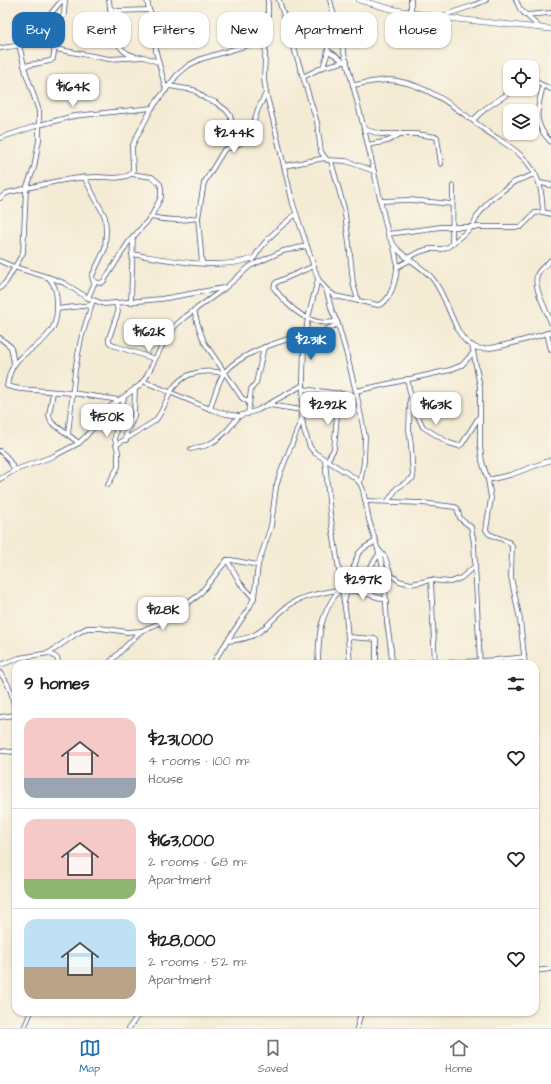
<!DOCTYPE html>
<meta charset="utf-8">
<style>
:root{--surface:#fff;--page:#f6f6f6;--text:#202124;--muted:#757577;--line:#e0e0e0;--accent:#1f6fb2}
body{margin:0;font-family:"Architects Daughter",sans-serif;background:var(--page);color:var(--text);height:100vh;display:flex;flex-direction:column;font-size:15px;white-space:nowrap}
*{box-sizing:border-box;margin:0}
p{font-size:13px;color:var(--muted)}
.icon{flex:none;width:22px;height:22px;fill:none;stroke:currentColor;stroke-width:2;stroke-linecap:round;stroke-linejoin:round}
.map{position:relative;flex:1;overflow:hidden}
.sheet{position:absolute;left:12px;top:660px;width:527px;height:356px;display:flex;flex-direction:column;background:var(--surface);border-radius:12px;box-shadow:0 1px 3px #0004}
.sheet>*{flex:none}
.top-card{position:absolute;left:12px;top:12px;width:527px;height:36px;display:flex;gap:8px}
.tools{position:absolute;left:503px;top:60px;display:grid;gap:8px}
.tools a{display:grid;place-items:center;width:36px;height:36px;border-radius:8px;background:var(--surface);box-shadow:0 1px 3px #0004;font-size:20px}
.price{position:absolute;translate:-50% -34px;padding:0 9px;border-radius:8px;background:#fff;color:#222;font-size:13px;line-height:26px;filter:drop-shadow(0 1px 2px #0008)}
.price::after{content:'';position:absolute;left:50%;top:24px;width:12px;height:9px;margin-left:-6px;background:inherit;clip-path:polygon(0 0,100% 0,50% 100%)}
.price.on{background:var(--accent);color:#fff}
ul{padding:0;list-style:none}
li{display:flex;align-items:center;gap:12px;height:100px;padding:0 12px}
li+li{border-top:1px solid var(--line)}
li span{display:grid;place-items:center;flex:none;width:112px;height:80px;border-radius:12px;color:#555}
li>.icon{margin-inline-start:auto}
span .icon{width:48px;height:48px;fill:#fffc;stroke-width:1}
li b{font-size:17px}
h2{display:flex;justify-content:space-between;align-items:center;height:48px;padding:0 12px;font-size:17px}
.chip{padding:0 14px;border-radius:12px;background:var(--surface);box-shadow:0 1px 3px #0004;font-size:14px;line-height:36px}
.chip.on{background:var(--accent);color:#fff}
.tabs{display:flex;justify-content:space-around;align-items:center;height:56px;border-top:1px solid var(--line);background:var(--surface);font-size:11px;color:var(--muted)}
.tabs a{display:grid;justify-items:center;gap:2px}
.tabs .on{color:var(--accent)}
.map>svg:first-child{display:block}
</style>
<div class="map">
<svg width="551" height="1028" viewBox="0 0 551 1028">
<rect width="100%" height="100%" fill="#fbf7ec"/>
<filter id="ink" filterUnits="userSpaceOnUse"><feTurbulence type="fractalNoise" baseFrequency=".025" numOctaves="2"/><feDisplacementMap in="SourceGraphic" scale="8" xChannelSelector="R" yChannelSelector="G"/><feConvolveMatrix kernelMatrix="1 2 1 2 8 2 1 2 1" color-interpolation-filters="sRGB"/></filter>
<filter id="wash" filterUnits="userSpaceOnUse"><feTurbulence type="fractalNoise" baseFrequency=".012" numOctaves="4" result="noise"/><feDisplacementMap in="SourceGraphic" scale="16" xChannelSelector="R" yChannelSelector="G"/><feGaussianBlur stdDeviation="0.9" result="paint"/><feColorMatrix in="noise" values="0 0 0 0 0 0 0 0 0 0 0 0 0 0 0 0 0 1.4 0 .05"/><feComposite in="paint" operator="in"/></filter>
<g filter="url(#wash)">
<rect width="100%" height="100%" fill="#f4ebd4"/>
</g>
<g filter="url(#ink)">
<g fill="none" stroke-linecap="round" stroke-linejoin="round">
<!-- minor casing -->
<g stroke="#3c4b70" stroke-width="5.5">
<g id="minor">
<path d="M109,0L110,8L115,11L149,10"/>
<path d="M147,0L149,10L155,20L156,52L166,90"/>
<path d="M279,0L317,122L321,152L327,160L346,161L374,171"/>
<path d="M330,0C339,37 350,72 359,109C370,150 378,192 388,234C395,255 418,262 432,278C445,294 449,314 459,332C463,339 470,346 477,348C489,352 537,336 551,332"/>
<path d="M516,0L520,9L540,28"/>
<path d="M110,8C112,21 113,42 123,50C126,53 130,55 134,56"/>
<path d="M411,12V0"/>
<path d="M525,15L551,13"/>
<path d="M439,17L472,6L486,0"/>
<path d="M286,20L307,19L312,23L328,47L327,55L323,67"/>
<path d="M266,36L264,79L266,93L273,120L293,204L318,279L308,318L304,344L302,418L304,430L310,447L315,453L355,478L360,483L363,490L369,520L382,563L385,585L387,623L391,650L392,664"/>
<path d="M0,48C6,47 13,47 19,45C40,39 47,13 63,0"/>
<path d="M55,49L109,59L144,57L158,62"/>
<path d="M328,51L335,55L344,62"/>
<path d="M24,66L50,61L53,59L58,26L64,14L65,0"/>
<path d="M303,77L323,67L347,61"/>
<path d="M532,80L551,89"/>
<path d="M353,85C367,83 384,78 398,81C432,87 461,112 488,132C502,142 520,151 530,166C541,180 542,195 543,212"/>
<path d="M169,86L194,90L206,99L215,102L226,110L230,115L231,119L233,146"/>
<path d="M543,86C537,110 532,123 551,142"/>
<path d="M473,120L486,108L515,89"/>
<path d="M364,129L380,134H416L437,137L441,164"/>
<path d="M0,138L39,125L74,116L152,108"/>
<path d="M368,145L388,141L400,134"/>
<path d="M331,161L344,208L349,243L353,283L358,301"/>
<path d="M284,166L325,158"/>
<path d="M84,177L102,211L105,217L106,230L105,249L92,276L94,284L88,298"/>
<path d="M540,183L551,185"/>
<path d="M0,198L7,193C37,186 66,177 98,177C109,177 121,180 131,174L133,170L132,147L135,140L152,108L177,75L189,65L201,59L248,45L263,39L266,36L268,31V0"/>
<path d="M380,201L410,200L452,204"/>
<path d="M151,217C167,221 182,221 198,218"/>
<path d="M388,234L441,227H521L535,213L543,212L551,214"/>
<path d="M452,244L453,186"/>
<path d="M132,254C171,260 217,271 254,258"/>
<path d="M407,258L422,251L430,249H442L448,247L472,227L478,215L490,200L514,182L535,174"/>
<path d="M253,260C263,241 279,228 296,214"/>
<path d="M551,260C547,264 541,268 538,273C531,285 547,310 551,323"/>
<path d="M0,261L14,267L54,279L64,283L88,298L104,304L161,299L223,288"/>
<path d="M202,263L198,218L204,183L224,150L241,143L249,137L258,109L266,93"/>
<path d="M314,266L277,282L275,284L274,288C288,307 311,329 337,321"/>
<path d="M397,267L410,260"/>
<path d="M48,277C56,286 57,294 57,306C57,315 56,325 50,332C34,355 12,350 7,386L20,389L72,393L119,400"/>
<path d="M318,279L326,289L335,296L378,305C390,304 397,277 397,266C397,260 395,253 394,247"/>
<path d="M94,282L101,283L104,281L128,243L151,217L161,197V188L160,184L152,177L131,174"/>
<path d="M0,288L6,282L23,253L26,189L34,168L39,140V111L26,73L19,45"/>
<path d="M326,289L332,311L338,324L346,352L357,396L365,437L364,462L360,483"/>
<path d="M116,303L118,312L109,338V342L115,346L155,359"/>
<path d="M131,303L133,236"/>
<path d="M57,309L91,305"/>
<path d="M194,310L197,322L204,342L242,398L249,402"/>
<path d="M547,333L551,350"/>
<path d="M0,338L11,347L14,364"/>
<path d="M304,344L319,333L338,324"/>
<path d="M472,345L480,387V446L482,461L488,480L491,498L486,530L489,534L509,542L512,546L511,577L520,620L525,664"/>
<path d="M407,379L411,397L415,410L423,427L449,443L459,446L462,444L479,417"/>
<path d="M143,381L210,409L226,414L239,416L258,410L303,385"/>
<path d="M303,389L357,396"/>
<path d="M356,391L450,370L462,365L473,353"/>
<path d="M53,392L49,415L51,422L79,443"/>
<path d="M269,405L302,410"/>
<path d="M210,409C213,400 219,378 225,372C242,352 281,341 305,334"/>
<path d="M248,414L251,389L256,383L264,347"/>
<path d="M68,435L75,370L81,339L93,300"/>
<path d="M126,440C125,428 131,427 134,416L135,388"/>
<path d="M116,445L155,421C162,413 165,403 170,393C181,372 202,369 224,373"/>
<path d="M191,449C197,447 204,447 209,444C222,438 231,426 239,416"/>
<path d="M0,451L6,456L15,470"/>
<path d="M325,460L330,513L346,615L350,664"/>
<path d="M327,461L334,449L339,393"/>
<path d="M0,479L15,470L54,456L79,443L87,435L111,406L139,386L145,379L163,344L176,325L185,317L225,288L250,266L283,251L307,246"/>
<path d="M488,480L510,475L551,460"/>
<path d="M108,485L118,467V452L115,439L116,429L124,398"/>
<path d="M365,501L422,503L455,507L457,508C461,523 460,518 471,527L474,543L480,664"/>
<path d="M388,501L397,488L413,478L411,445L409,430L410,400"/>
<path d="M378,549L385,557L391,575L399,581L411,584L431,580L451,582L461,578L475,566"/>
<path d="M227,560L240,583L254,598"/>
<path d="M354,566L372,595"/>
<path d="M431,580L435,664"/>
<path d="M349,586C361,578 372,566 379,554"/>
<path d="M344,602L358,554L364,548L376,541"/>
<path d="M348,637L376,639V664"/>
<path d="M227,641C237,640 248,639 256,634C270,626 279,610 294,602C306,595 337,589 350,590C363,592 374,596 386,600"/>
<path d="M49,653L76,634L87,628H100L127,632L141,631L162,622L199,595L227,560H231L258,565"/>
<path d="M108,664L141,631"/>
<path d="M213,664L218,655L249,608L254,598L258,565L271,526L276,487L280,474L302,418"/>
<path d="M318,664C319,632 319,618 338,591"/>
<path d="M410,664C448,663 486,662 524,657"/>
<path d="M0,665L19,658L49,653L57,658L59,664"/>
<path d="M0,673C11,686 14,699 15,715L16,718"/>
<path d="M0,717L15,715"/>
<path d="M0,751L16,752"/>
<path d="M535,971L551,969"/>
<path d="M24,1028L31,1012"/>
<path d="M129,1028L140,1012"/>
<path d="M357,1028L361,1012"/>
</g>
</g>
<!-- tertiary casing -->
<g stroke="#3c4b70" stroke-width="6">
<path id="tertiary" d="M359,0L391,9L438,17L551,29"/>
</g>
<!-- minor -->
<use href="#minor" stroke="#fff" stroke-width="4"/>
<!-- tertiary -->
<use href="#tertiary" stroke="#fff" stroke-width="5"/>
</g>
</g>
</svg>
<div class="tools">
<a><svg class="icon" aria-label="locate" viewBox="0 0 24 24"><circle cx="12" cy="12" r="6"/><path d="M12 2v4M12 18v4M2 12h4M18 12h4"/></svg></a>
<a><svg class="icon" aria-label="layers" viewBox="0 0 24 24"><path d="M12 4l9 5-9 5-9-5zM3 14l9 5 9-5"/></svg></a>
</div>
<b class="price" style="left:73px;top:108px">$164K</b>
<b class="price" style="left:234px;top:154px">$244K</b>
<b class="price" style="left:149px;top:353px">$162K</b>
<b class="price on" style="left:311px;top:361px">$231K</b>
<b class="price" style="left:328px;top:426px">$292K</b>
<b class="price" style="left:436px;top:426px">$163K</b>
<b class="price" style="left:107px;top:438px">$150K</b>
<b class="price" style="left:363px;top:601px">$297K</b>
<b class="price" style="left:163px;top:631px">$128K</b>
<div class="top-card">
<a class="chip on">Buy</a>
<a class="chip">Rent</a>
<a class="chip">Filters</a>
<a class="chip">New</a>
<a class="chip">Apartment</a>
<a class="chip">House</a>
</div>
<section class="sheet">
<h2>9 homes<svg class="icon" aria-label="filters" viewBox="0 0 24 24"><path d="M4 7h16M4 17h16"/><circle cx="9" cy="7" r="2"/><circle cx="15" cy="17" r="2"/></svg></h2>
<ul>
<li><span style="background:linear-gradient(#f6c9c9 75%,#9aa5b1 0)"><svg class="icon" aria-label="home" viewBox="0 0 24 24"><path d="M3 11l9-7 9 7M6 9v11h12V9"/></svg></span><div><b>$231,000</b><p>4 rooms · 100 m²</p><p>House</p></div><svg class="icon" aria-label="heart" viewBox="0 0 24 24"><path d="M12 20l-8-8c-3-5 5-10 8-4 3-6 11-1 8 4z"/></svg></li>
<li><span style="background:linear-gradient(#f6c9c9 75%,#8fb573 0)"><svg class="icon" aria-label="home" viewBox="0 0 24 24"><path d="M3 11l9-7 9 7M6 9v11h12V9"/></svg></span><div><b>$163,000</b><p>2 rooms · 68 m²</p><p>Apartment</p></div><svg class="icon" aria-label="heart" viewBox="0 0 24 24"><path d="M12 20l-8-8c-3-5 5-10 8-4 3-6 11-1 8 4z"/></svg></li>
<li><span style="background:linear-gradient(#bfe0f5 60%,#b9a48a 0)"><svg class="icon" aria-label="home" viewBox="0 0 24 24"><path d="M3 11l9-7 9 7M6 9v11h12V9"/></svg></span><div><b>$128,000</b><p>2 rooms · 52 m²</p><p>Apartment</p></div><svg class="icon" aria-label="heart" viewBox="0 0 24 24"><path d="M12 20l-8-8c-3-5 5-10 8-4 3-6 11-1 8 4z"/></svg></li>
</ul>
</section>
</div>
<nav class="tabs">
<a class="on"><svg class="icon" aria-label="map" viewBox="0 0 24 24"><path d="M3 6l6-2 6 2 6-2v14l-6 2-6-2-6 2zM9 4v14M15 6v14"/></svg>Map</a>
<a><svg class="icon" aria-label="saved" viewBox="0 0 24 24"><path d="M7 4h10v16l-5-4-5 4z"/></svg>Saved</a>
<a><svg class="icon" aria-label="home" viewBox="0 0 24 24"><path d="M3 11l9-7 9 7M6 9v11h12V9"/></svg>Home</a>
</nav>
